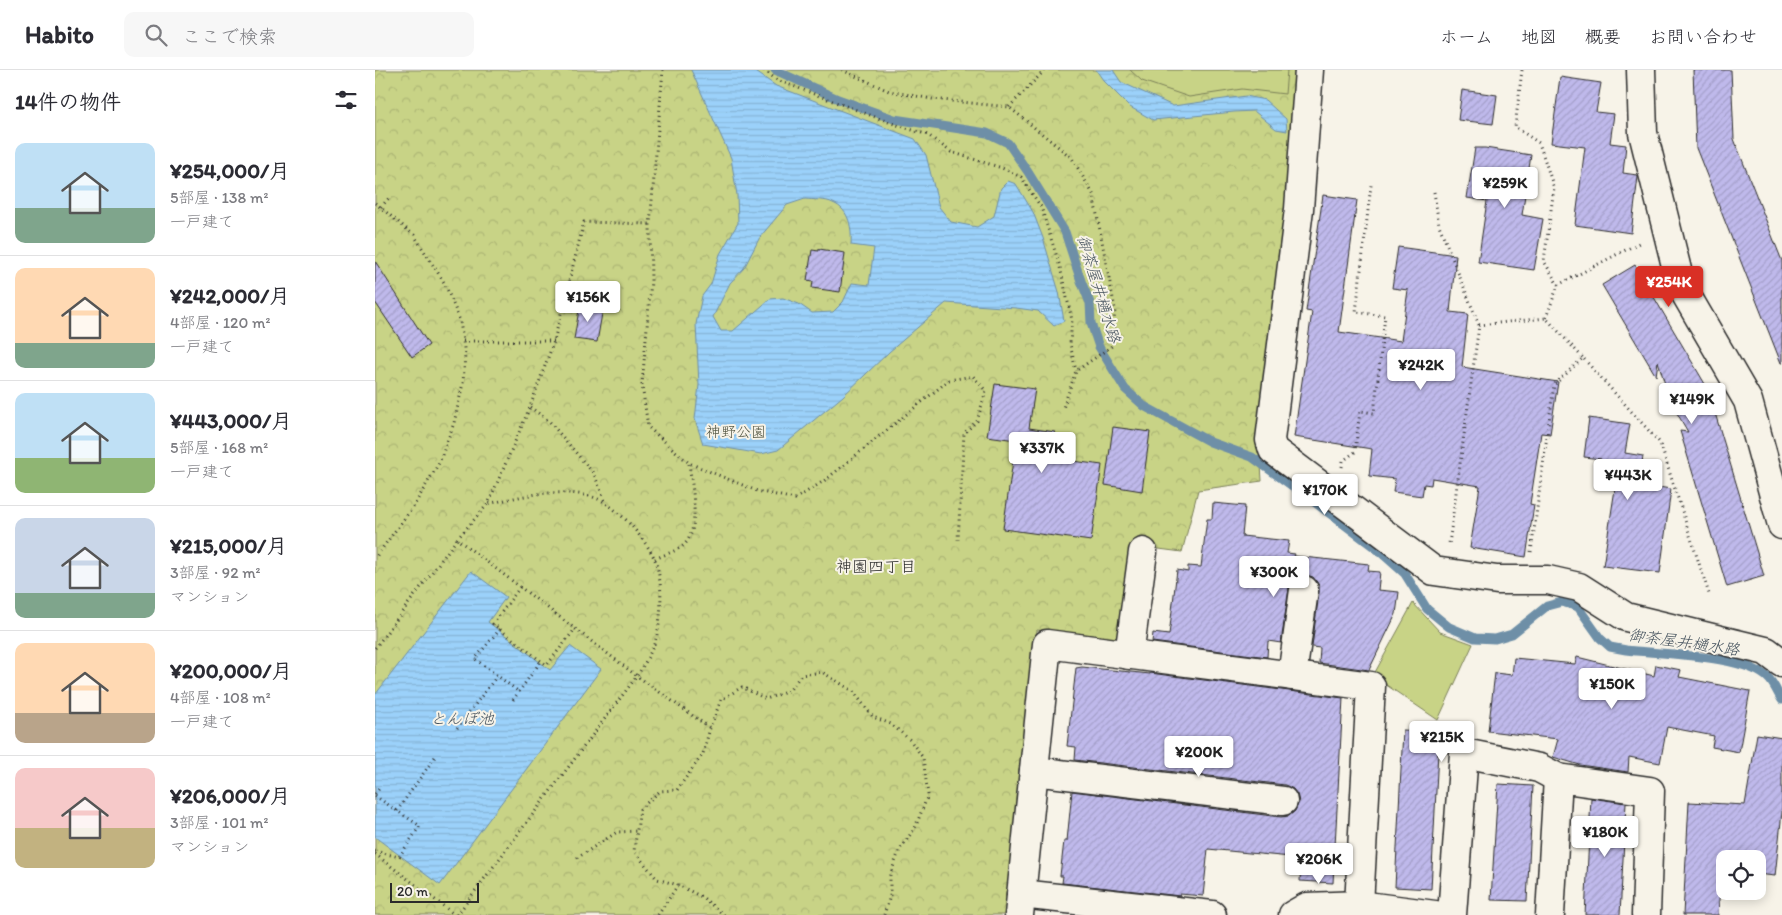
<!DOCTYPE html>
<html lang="ja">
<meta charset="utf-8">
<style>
:root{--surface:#fff;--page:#f7f7f7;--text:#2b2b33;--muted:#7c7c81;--line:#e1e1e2;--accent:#d93025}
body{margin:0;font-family:Itim,"Klee One",sans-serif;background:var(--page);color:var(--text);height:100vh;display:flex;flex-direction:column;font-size:19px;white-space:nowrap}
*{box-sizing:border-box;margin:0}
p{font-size:16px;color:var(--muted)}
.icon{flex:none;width:28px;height:28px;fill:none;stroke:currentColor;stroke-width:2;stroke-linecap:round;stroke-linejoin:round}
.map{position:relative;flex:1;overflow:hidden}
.side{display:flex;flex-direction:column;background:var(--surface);width:375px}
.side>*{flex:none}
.fabs{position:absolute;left:1341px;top:780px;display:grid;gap:10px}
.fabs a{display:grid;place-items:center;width:50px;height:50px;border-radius:10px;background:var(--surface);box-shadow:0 2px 12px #0003;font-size:25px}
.scale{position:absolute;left:15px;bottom:12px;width:89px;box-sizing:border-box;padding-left:5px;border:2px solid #2b2b2b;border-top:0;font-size:14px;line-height:18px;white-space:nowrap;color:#2b2b2b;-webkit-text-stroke:4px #f7f3e8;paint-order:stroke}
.price{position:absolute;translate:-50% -42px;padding:0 11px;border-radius:5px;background:#fff;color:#222;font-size:16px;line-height:32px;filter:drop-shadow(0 1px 2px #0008)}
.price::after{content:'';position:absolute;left:50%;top:30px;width:15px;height:11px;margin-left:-8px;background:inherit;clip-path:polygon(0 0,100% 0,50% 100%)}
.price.selected{background:var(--accent);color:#fff}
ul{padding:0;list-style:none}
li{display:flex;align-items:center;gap:15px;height:125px;padding:0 15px}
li+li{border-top:1px solid var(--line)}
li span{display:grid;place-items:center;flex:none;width:140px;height:100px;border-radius:10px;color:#555}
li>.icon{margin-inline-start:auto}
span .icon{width:60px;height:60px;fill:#fffc;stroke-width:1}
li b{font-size:21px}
h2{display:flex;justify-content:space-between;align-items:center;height:60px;padding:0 15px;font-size:21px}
header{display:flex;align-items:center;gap:30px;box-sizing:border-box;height:70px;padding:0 25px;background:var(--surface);border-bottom:1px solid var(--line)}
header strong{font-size:24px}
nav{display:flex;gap:28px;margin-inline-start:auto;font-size:18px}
.search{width:350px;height:45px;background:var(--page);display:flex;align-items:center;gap:12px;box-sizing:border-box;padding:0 18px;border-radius:10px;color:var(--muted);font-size:19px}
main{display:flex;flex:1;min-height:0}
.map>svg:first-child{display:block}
</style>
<header>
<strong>Habito</strong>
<div class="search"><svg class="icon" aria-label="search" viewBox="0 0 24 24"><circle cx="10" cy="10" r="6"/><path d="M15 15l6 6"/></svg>ここで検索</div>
<nav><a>ホーム</a><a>地図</a><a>概要</a><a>お問い合わせ</a></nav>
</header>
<main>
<section class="side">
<h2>14件の物件<svg class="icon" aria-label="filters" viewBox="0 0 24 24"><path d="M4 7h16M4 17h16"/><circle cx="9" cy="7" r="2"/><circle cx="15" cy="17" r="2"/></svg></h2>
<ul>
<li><span style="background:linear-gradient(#bfe0f5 65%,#7fa58c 0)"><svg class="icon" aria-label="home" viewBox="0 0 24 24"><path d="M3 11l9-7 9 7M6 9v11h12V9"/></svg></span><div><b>¥254,000/月</b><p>5部屋 · 138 m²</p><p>一戸建て</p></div></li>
<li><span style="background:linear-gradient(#ffd9b3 75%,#7fa58c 0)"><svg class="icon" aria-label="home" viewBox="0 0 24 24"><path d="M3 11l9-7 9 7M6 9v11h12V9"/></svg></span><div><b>¥242,000/月</b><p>4部屋 · 120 m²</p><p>一戸建て</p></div></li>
<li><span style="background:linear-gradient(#bfe0f5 65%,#8fb573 0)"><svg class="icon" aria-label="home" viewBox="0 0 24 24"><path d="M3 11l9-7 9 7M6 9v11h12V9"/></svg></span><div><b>¥443,000/月</b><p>5部屋 · 168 m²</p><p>一戸建て</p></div></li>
<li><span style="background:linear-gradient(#c9d6e8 75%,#7fa58c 0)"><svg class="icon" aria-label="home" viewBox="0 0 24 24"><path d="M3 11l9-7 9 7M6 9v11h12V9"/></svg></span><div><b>¥215,000/月</b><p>3部屋 · 92 m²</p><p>マンション</p></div></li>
<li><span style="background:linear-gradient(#ffd9b3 70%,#b9a48a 0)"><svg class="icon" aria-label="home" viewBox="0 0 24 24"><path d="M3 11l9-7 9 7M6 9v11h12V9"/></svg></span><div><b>¥200,000/月</b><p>4部屋 · 108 m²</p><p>一戸建て</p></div></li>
<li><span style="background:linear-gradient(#f6c9c9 60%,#c2b280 0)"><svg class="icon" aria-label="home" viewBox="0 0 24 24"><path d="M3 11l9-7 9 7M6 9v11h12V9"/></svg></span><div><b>¥206,000/月</b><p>3部屋 · 101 m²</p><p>マンション</p></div></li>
</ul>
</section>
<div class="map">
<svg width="1407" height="845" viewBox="0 0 1407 845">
<defs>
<pattern id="park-crowns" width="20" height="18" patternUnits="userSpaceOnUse" patternTransform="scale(1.25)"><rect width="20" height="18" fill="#c8d386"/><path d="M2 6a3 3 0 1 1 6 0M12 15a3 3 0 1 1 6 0" fill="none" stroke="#acb574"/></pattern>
<pattern id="water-rules" width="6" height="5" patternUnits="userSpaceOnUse" patternTransform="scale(1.25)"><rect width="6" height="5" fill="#9bd1fa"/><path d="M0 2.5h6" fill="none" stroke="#86b4d6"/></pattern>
<pattern id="building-hatch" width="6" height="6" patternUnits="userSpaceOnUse" patternTransform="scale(1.25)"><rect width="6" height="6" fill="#bfb9eb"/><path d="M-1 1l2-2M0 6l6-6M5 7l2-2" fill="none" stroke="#a49fca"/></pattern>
</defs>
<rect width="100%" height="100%" fill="#f7f3e8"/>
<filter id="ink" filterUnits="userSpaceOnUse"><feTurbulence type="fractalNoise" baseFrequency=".02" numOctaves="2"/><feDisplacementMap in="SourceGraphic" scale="10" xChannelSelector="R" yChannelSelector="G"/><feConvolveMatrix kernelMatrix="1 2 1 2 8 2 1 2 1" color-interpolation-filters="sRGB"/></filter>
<g filter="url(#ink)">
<!-- park -->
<path fill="url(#park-crowns)" stroke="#7a7f58" d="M0,0H925L885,378L887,411L823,420L807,482L761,476L747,569L662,560L631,845H0Z"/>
<!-- garden -->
<g fill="#c8d386" stroke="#7a7f58">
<path d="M755,0H912L910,24L867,19L814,27L767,11Z"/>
<path d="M1038,533L1065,562L1098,574L1063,650L998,606Z"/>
</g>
<!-- water -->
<g fill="url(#water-rules)" stroke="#6e8fa7" fill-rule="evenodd">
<path d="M316,0H378L401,16L540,69L551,85L564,137L576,152L602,157L619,146L626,118L633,111L641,114L658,142L668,168L684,222L689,251L679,256L663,241L641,238L571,233L514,282L468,326L403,380L386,384L328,374L320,349L324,315L321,254L327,226L336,214L345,184L363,153L362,125L356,88ZM430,129C438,130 451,129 458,133C475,140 477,159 476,175L499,178L494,215L477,213L468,232L458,242L437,243L424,234L408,228L395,229L358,261H346L338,247L355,213L369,198L385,167L412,135Z"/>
<path d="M721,0H738L746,12L798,36L871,26L890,30L911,49L912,61L901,59L879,41L859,42L778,50L755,37L728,10Z"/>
<path d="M96,501L131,527L113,552L175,600L195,576L226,599L65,815L0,767V625Z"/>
</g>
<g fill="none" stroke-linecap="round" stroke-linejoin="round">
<!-- stream -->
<path stroke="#6e8fa7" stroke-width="9" d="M400,0L463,29L519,49L612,63L633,73L653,102L690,162L706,211L715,233L716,253L724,277L750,319L769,336L835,372L877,387L930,425L1003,480L1030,504L1052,539L1074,557L1100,568L1120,569L1137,564L1172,536L1187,532L1203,537L1225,568L1235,577L1251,580C1285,584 1374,585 1395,610C1400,616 1403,624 1407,630"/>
</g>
<!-- building -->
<g fill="url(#building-hatch)" stroke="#2b2b2b">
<path d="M1318,0H1356L1359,69L1407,191V293H1406L1321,78Z"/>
<path d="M1185,7L1226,13L1221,42L1239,44L1235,73L1251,75L1248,103L1262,105L1263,107L1256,163L1200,155L1210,77L1176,73Z"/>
<path d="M1087,20L1122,25L1118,54L1083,50Z"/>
<path d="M1100,78H1110L1156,85L1147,145L1168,149L1159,200L1103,192L1112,131L1092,128Z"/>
<path d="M948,125L982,130L964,262L1026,271L1033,220L1017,218L1023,177L1081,185L1075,242L1093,244L1087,297L1183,312L1175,364L1166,363L1155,434L1159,435L1151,487L1095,478L1105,416L1057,408L1056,415L1049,414L1047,426L1018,422L1020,409L994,406L997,379L919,367L937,242L931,241Z"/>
<path d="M444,179L470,183L465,222L437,218L438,211L432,210L437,180L444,181Z"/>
<path d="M0,191L54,275L37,287L0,232Z"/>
<path d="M1260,195L1340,331L1337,333L1389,506L1352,517L1305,361L1313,362L1295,331L1283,291L1281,306L1227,215Z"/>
<path d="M205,234L228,238L222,272L199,269Z"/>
<path d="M620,314L660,319L654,358L680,362L676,388L727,395L716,471L628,459L641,370L612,366Z"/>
<path d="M1214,348L1255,354L1250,383L1268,386L1264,414L1296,419L1285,503L1228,496L1240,419L1222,417L1226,389L1209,387Z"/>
<path d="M738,357L775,362L767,421L730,415Z"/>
<path d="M838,433L870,436L867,466L914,471L912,483L920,484L919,486L994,494L993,501L1005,502L1003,520L1024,522L1021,544L994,600L944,593L945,578L937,577L944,522V515L938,507L931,505L923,506L916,511L914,518L906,573L893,571L892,587L777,572L778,563L794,565L802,500L813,502V496L826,497L832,449H837Z"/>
<path d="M1202,587L1279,606L1281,595L1306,600L1304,607L1375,621L1364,682L1337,677L1339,666L1292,657L1285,693L1254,687L1253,702L1205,695L1178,687L1183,669L1113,661L1120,603L1137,605L1139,588L1200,594Z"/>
<path d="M707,597L775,604V603L968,628L958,813L925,811L926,788L833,779L828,826L805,824V826L687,813L688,806H685L689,771H692L697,721L906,747L914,746L920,741L924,732L922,724L918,719L910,715L700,690L701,677L692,676L701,598Z"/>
<path d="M1028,660L1064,662L1056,819L1020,817Z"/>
<path d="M1382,664L1407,668V742L1400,806L1382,804V789H1350V801L1346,800L1343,845H1308L1314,732L1370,735Z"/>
<path d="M1123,714L1158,716L1152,831L1116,830Z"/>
<path d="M1216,728L1251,733L1245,845H1210Z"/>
</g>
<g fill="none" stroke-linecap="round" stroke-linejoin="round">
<!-- minor casing -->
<g stroke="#2b2b2b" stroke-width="31">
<g id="minor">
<path d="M934,0L924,139L895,370L898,380L1059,501L1122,510H1173L1204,517L1251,547L1391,581L1407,593"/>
<path d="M1266,0L1268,63L1306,216L1373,331L1407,455"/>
<path d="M754,585L768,482"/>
<path d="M917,606L929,520"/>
<path d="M659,701L908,731"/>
<path d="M646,824L837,845"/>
<path d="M644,845L672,574L996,616L984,835"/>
<path d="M918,845L932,837L984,835L1060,845"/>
<path d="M1077,845L1089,683L1164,698L1183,708"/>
<path d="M1175,845L1183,708L1275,721L1271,845"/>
</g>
</g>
<!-- path -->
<g stroke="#2b2b2b" stroke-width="3" stroke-dasharray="1 4" stroke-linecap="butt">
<path d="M288,0L275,154L276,211L267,315L273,357L314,393L382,421L420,429L449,411L574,310L598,306L611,321L602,351L589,363L583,470"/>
<path d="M389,0L402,10L516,53L553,65L576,82L627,98L646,107L666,137L685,197L697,250L695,274L701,301"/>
<path d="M467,0L514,21L557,29L634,37L697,88L718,124L740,239L737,276L701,301L688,338"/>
<path d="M1147,0L1140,57L1164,73L1179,118L1169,191L1183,215"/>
<path d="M634,37L670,0"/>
<path d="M1059,122L1064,155L1104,255L1074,474"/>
<path d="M0,133L39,165L70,214L85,251L90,285L88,313L79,353L64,393L40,434L0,488"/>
<path d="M6,137L14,128"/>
<path d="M1171,248L1183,215L1266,172"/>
<path d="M1104,255L1171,248L1208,288"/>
<path d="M88,271H179"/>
<path d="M155,337L174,351L219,404L230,431"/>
<path d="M967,397L968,391L980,382L985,341L999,343L1010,246L981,242L996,115"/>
<path d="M82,469L113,434L155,337L179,271L209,152L275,154"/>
<path d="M1156,482L1179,315L1208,288L1285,373L1334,524"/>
<path d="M280,489C288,485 302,481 309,475C326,459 317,415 314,394"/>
<path d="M145,517L118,554L166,591L172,595L200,559"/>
<path d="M125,559L100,589L144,622"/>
<path d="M0,578L82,469L262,606L335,658"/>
<path d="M138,630L166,591"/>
<path d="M82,658L122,606"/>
<path d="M0,724L6,716"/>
<path d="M0,726L45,756L24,787L0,781"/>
<path d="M22,741L62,684"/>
<path d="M0,784L80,845"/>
<path d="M202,788L242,762L262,761"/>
<path d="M82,845L262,606C270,593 278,580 282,565C287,543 288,512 280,490C276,479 257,455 249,448C238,438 228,429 214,426C180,418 146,426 113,434"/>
<path d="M283,845L303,815"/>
<path d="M349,845L327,827L303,815L282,809L259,781L265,739L285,721L302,720L328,684L335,658L346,630L367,617L391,629L414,621L426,605L447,602L478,621L498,647L516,654L535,670L548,688L553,725L540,758L525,779L515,805V826L509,845"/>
</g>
<!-- minor -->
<use href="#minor" stroke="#f7f3e8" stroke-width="28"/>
</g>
</g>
<g text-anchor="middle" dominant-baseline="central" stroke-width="4" stroke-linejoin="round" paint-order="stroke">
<!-- park labels -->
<g font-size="15" fill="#525542" stroke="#f7f3e8">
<text x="361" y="362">神野公園</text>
</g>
<!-- water labels -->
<g font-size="16" font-style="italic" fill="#47545f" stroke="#f7f3e8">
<text transform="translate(724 219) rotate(73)">御茶屋井樋水路</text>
<text transform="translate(1309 572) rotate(8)">御茶屋井樋水路</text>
<text x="87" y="648">とんぼ池</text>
</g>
<!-- neighbourhood labels -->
<g font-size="16" fill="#2b2b2b" stroke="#f7f3e8">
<text x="501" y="496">神園四丁目</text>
</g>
</g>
</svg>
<div class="fabs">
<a><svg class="icon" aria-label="locate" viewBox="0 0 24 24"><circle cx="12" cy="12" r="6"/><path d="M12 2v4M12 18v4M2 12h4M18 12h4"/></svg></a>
</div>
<div class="scale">20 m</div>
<b class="price" style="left:1130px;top:139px">¥259K</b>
<b class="price selected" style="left:1294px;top:238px">¥254K</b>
<b class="price" style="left:213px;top:253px">¥156K</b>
<b class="price" style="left:1046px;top:321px">¥242K</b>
<b class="price" style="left:1317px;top:355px">¥149K</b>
<b class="price" style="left:667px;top:404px">¥337K</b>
<b class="price" style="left:1253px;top:431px">¥443K</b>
<b class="price" style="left:950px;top:446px">¥170K</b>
<b class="price" style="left:899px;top:528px">¥300K</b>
<b class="price" style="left:1237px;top:640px">¥150K</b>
<b class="price" style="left:1067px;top:693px">¥215K</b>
<b class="price" style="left:824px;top:708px">¥200K</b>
<b class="price" style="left:1230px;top:788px">¥180K</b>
<b class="price" style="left:944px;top:815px">¥206K</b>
</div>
</main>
